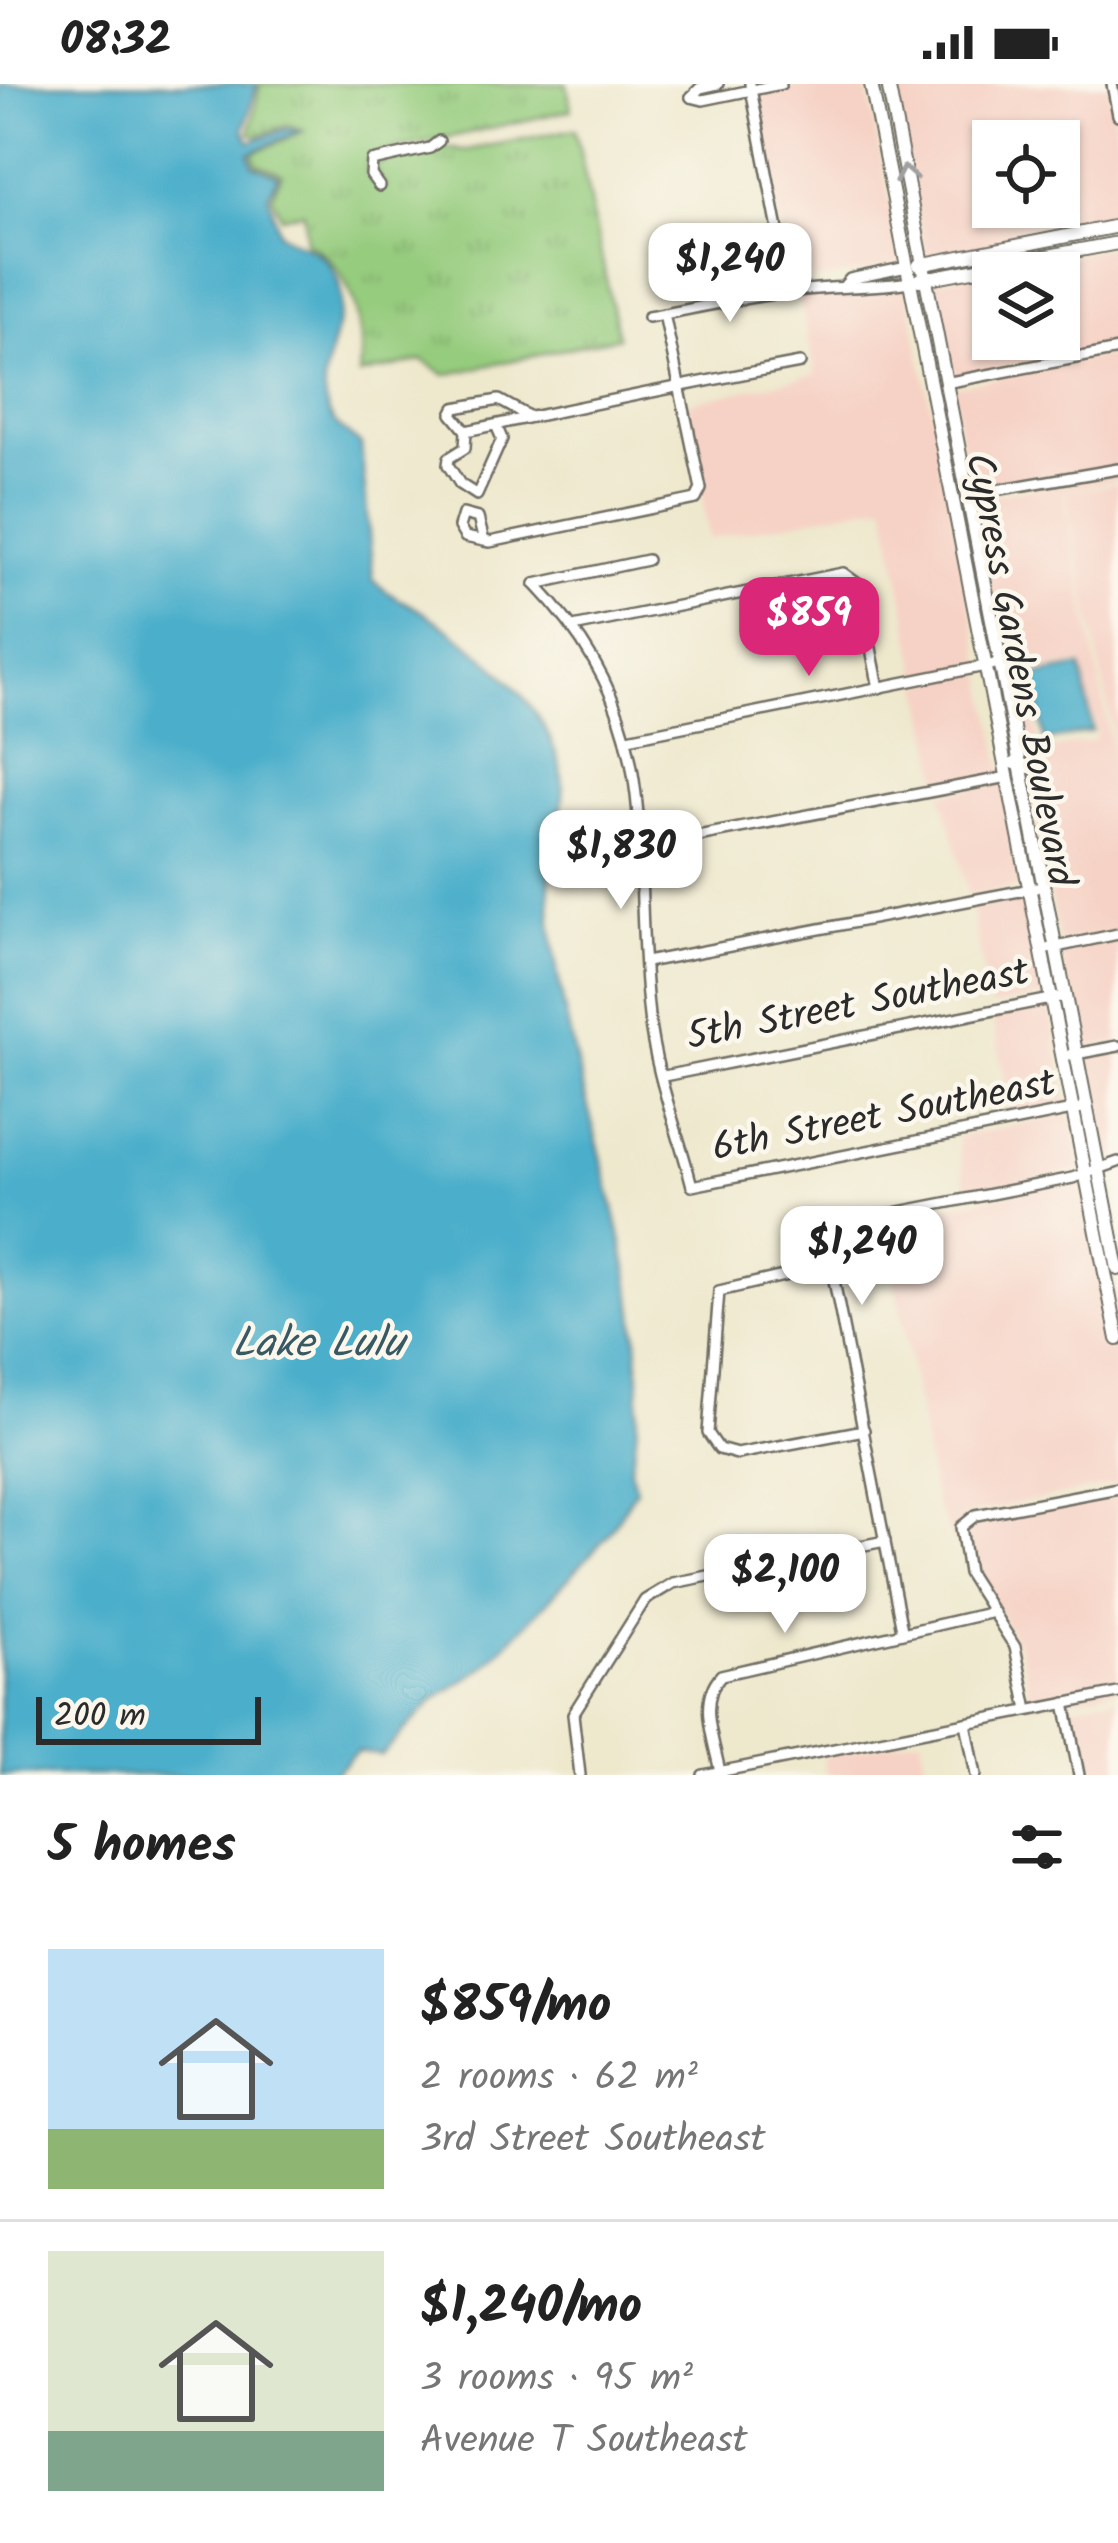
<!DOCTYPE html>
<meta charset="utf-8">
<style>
:root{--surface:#fff;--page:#f6f6f6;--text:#222;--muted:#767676;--line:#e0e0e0;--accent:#db2777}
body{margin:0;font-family:Kalam,sans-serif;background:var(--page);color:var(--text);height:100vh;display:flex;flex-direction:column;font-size:45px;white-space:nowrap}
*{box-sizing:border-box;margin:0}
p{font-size:39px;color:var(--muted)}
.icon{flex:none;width:66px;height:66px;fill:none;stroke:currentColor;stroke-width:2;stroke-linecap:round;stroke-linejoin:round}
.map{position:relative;height:1691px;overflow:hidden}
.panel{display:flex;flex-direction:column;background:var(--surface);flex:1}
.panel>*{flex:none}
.tools{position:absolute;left:972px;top:36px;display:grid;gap:24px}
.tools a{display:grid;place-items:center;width:108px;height:108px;border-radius:0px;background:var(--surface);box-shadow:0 3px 9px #0004;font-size:60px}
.scale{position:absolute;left:36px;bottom:30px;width:225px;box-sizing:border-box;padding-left:12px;border:6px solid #2b2b2b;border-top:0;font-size:33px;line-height:42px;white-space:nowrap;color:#2b2b2b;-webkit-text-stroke:9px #fbf7ec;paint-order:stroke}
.price{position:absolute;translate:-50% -102px;padding:0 27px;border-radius:24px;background:#fff;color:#222;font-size:39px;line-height:78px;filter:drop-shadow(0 3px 6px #0008)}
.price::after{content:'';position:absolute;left:50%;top:72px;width:36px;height:27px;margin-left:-18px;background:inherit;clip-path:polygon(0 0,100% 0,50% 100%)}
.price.selected{background:var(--accent);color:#fff}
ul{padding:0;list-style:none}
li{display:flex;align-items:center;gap:36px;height:300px;padding:0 48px}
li+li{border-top:3px solid var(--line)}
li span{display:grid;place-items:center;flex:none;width:336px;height:240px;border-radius:0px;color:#555}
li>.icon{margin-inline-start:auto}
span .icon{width:144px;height:144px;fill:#fffc;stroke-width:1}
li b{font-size:51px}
h2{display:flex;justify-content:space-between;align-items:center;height:144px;padding:0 48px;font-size:51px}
.status{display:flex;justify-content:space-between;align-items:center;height:84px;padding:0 60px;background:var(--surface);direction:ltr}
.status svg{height:33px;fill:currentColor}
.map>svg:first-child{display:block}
</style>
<div class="status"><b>08:32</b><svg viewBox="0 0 49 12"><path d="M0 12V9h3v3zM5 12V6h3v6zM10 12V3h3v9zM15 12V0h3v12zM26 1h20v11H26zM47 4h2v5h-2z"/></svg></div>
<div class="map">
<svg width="1118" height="1691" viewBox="0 0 1118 1691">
<defs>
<pattern id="park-tufts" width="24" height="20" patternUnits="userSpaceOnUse" patternTransform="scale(3)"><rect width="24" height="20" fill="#96cc7e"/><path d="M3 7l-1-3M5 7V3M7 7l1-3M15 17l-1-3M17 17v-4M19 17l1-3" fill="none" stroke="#81af6d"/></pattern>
</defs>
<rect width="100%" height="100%" fill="#fbf7ec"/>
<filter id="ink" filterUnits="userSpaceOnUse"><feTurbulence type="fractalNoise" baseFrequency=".00833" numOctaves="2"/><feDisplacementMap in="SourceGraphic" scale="24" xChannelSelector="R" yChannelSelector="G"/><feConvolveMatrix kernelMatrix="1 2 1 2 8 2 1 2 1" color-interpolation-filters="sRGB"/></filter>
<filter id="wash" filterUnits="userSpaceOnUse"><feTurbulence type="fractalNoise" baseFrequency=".004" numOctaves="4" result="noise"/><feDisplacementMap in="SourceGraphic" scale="48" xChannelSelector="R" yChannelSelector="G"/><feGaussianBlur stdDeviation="2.7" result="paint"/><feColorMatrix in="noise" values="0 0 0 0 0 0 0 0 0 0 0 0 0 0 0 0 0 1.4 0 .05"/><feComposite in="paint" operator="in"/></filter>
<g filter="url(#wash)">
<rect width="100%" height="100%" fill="#eee8cd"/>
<!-- built -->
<g fill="#f6d1c5" fill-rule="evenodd">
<path d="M809,0H866L901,174L896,181L816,196L794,185L788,174L757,21L766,8Z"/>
<path d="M892,0H1107L1118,53V138L926,176ZM993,57H1059V123H993Z"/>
<path d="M1118,161V262L949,295L931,198ZM993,189H1059V255H993Z"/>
<path d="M906,202L982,579L919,592L885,419L709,455L687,319L816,290L799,210L842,206L858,211Z"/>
<path d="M1118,270V382L971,406L951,303Z"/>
<path d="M1118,390V395L1063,409L1118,693V847L1059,858L1026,689H1045L1024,681L972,414ZM1080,580L1097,647L1094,656L1041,667L1025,591Z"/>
<path d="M1118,399V674L1066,409Z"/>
<path d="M983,587L1003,690L941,702L921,600Z"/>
<path d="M1005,697L1026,802L969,812L942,710Z"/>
<path d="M1027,809L1047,912L991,923L970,820Z"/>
<path d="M1118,854V958L1080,965L1060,866Z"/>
<path d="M1049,920L1068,1023L1013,1034L992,931Z"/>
<path d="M1118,966V1074L1102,1078L1081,973Z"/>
<path d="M1070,1030L1082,1086L967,1111L957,1053Z"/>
<path d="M1084,1095L1118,1280V1400L968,1430L957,1443L958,1465L935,1419L884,1135Z"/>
<path d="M1118,1408V1605L1032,1622L1019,1562L973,1487L965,1445L977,1435Z"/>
<path d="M1118,1613V1691H1091L1088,1658L1078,1660L1070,1622Z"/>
<path d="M921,1653L927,1691H826L823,1673Z"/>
</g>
<!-- park -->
<path fill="url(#park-tufts)" stroke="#607c54" stroke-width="3" d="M260,0H567L571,26L383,68L368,75L366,87L379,107L385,102L377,93L376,79L439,62L463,67L575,45L618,253L445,291L423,276L359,291C368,249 351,177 306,159L304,128L281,133L272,111L282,90L256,79L253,69L304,47L288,41L257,52L250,49Z"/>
<!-- water -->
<g fill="#4cafcb" stroke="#3c6d7b" stroke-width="3">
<path d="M0,0H257L244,46L250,58L287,45L300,47L249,69L253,81L278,92L268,111L279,148C295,160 315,163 328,179C367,226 301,288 333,336C339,345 352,353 361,361L373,495C387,512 407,518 426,530C475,562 528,604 552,659C568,694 565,722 555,756C546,787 550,833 554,865C576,1034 668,1219 630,1386L636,1405L607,1452L546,1519L484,1583L432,1617L382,1671L357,1667L333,1691H0Z"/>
<path d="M1081,583L1093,647L1045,657L1033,592Z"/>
</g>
</g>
<g filter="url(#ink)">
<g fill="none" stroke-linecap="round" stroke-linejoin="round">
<!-- minor casing -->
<g stroke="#6f6d64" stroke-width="14">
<g id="minor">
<path d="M750,0L790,208"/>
<path d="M1112,0L1118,31"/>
<path d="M691,13L703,16L781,0"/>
<path d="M691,13L700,4L718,0"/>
<path d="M379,102L371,91L372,77L430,64L439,57"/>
<path d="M844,202L850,195L907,183"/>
<path d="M648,233C697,224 748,212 798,207C836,202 871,204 910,198"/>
<path d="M945,299L1118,266"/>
<path d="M496,341L502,355L477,411L460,400L448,381L449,374L465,364L466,347C577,323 688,300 800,279"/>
<path d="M466,347L452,330L455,324L499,316L530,333"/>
<path d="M967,411L1118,385"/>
<path d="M484,457L465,453L459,443L463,430L478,434L484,457L490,458L696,415L701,405L664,230"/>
<path d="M535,500C670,641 629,758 649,932C655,989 678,1047 692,1102L1087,1023"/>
<path d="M535,500L647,476"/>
<path d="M573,543L843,489L858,500L879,604"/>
<path d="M628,654L1000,579"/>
<path d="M640,763L1008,693"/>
<path d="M1042,866L1118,850"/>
<path d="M646,878L1036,804"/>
<path d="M1070,971L1118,962"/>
<path d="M664,992L1065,912"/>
<path d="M831,1181L719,1207L708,1349L719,1365L737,1370L864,1346"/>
<path d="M902,1546L831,1181L833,1155L853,1137L1073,1094L1118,1078"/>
<path d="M1065,1619L1079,1691"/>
<path d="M1028,1626L1015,1563L968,1489L961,1443L976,1431L1118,1404"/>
<path d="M966,1639L976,1691"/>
<path d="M720,1688C714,1656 697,1617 721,1591L993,1528"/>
<path d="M580,1691L573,1630L645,1516L673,1499L885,1457"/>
<path d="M703,1691L1118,1609"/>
</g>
</g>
<!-- major casing -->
<g stroke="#6f6d64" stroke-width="16">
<g id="major">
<path d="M871,0L1118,1255"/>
<path d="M888,0L1118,1185"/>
<path d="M919,181L1118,142"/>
<path d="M919,196L1118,159"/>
<path d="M1015,679L1041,686"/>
</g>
</g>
<!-- minor -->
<use href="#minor" stroke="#fff" stroke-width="9"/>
<!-- major -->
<use href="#major" stroke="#fff" stroke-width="12"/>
</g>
<!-- one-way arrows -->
<defs><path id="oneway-chevron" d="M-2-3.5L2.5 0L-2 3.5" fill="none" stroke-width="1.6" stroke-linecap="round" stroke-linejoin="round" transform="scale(3)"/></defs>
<use stroke="#a0a0a0" href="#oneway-chevron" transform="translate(905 90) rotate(-101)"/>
</g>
<g text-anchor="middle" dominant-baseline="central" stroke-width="9" stroke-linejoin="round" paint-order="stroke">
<!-- street labels -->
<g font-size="39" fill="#2b2b2b" stroke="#fbf7ec">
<text transform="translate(1018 586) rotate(79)">Cypress Gardens Boulevard</text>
<text transform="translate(858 922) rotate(-11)">5th Street Southeast</text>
<text transform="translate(884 1033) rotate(-11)">6th Street Southeast</text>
</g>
<!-- water labels -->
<g font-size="42" font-style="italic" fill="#375963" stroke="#fbf7ec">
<text x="318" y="1260">Lake Lulu</text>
</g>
</g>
</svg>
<div class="tools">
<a><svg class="icon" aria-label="locate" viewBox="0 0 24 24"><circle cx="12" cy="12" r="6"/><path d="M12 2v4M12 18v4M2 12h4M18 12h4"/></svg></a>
<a><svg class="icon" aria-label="layers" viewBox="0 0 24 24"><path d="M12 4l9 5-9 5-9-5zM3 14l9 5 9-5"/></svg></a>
</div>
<div class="scale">200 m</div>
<b class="price" style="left:730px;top:241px">$1,240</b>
<b class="price selected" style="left:809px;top:595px">$859</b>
<b class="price" style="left:621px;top:828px">$1,830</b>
<b class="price" style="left:862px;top:1224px">$1,240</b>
<b class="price" style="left:785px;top:1552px">$2,100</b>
</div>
<section class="panel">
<h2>5 homes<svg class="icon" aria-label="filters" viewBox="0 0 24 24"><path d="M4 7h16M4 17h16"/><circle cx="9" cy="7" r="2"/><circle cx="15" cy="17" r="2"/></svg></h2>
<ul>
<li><span style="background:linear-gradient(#bfe0f5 75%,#8fb573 0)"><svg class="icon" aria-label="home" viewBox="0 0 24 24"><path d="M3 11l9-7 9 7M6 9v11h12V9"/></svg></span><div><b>$859/mo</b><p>2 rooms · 62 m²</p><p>3rd Street Southeast</p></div></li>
<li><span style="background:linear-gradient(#dfe7d0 75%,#7fa58c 0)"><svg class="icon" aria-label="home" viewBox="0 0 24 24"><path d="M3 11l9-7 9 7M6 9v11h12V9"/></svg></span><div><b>$1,240/mo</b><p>3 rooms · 95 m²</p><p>Avenue T Southeast</p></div></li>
</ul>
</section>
